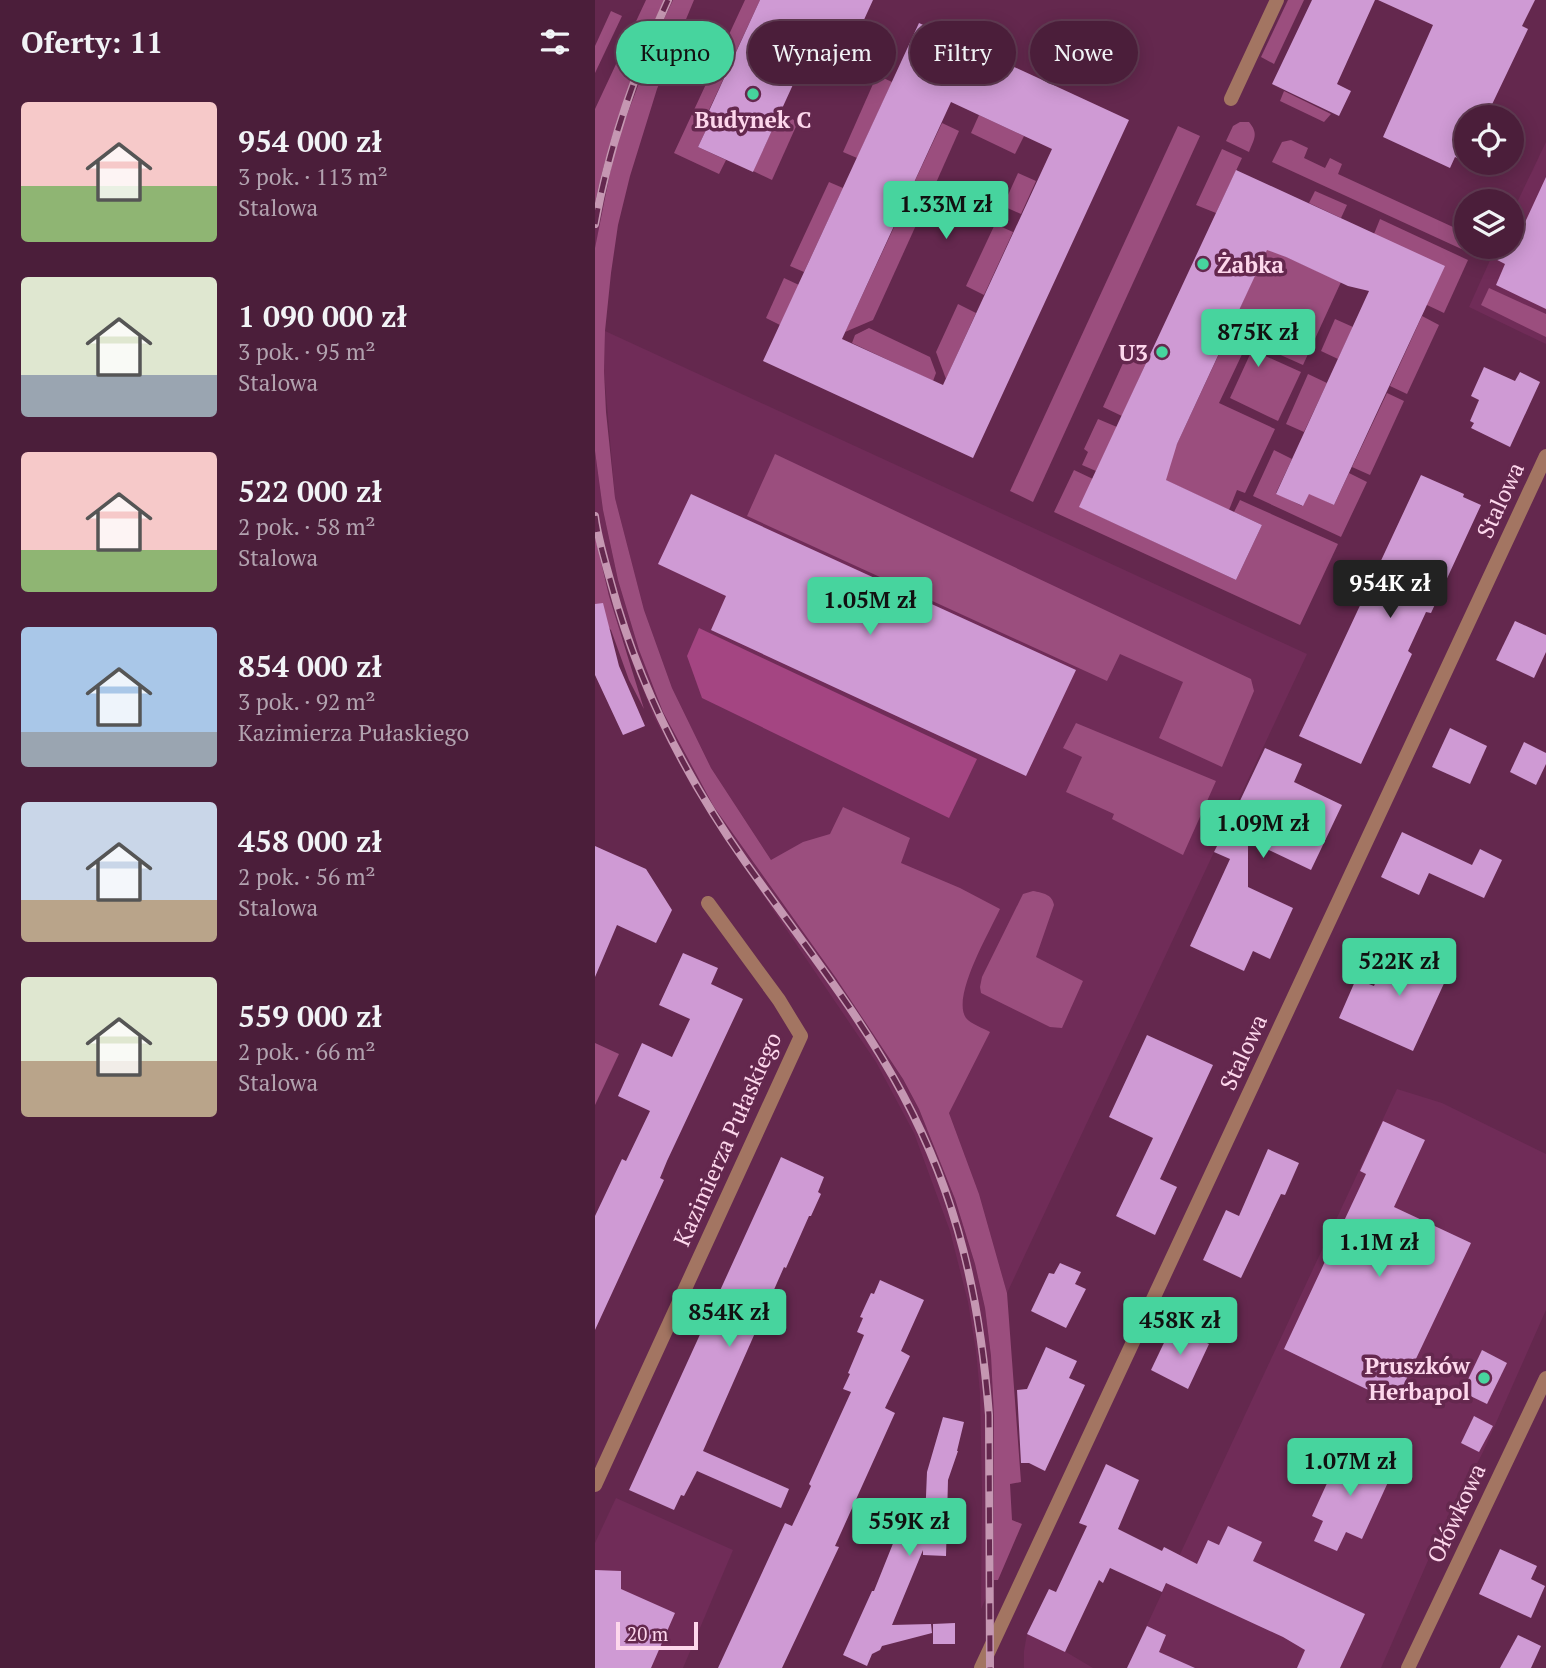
<!DOCTYPE html>
<html lang="pl">
<meta charset="utf-8">
<style>
:root{--surface:#4b1e3a;--page:#522742;--text:#f1f3f6;--muted:#b2a2af;--line:#623c54;--accent:#47d49e}
body{margin:0;font-family:"PT Serif",serif;background:var(--page);color:var(--text);height:100vh;display:flex;flex-direction:column;font-size:26px;white-space:nowrap}
*{box-sizing:border-box;margin:0}
p{font-size:23px;color:var(--muted)}
.icon{flex:none;width:38px;height:38px;fill:none;stroke:currentColor;stroke-width:2;stroke-linecap:round;stroke-linejoin:round}
.map{position:relative;flex:1;overflow:hidden}
.side{display:flex;flex-direction:column;background:var(--surface);width:595px}
.side>*{flex:none}
.banner{position:absolute;left:21px;top:21px;width:665px;height:63px;display:flex;gap:14px}
.fabs{position:absolute;left:859px;top:105px;display:grid;gap:14px}
.fabs a{display:grid;place-items:center;width:70px;height:70px;border-radius:50%;background:var(--surface);box-shadow:0 4px 18px #0003,0 0 0 2px var(--line);font-size:35px}
.scale{position:absolute;left:21px;bottom:18px;width:82px;box-sizing:border-box;padding-left:7px;border:4px solid #fdd7ec;border-top:0;font-size:19px;line-height:24px;white-space:nowrap;color:#fdd7ec;-webkit-text-stroke:5px #64284e;paint-order:stroke}
.price{position:absolute;translate:-50% -60px;padding:0 16px;border-radius:7px;background:var(--accent);color:#111;font-size:23px;line-height:46px;filter:drop-shadow(0 2px 4px #0008)}
.price::after{content:'';position:absolute;left:50%;top:42px;width:21px;height:16px;margin-left:-10px;background:inherit;clip-path:polygon(0 0,100% 0,50% 100%)}
.price.on{background:#222;color:#fff}
ul{padding:0;list-style:none}
li{display:flex;align-items:center;gap:21px;height:175px;padding:0 21px}
li span{display:grid;place-items:center;flex:none;width:196px;height:140px;border-radius:7px;color:#555}
li>.icon{margin-inline-start:auto}
span .icon{width:84px;height:84px;fill:#fffc;stroke-width:1}
li b{font-size:30px}
h2{display:flex;justify-content:space-between;align-items:center;height:84px;padding:0 21px;font-size:30px}
.chip{padding:0 24px;border-radius:32px;background:var(--surface);box-shadow:0 4px 18px #0003,0 0 0 2px var(--line);font-size:24px;line-height:63px}
.chip.on{background:var(--accent);color:#111}
main{display:flex;flex:1;min-height:0}
.map>svg:first-child{display:block}
</style>
<main>
<section class="side">
<h2>Oferty: 11<svg class="icon" aria-label="filters" viewBox="0 0 24 24"><path d="M4 7h16M4 17h16"/><circle cx="9" cy="7" r="2"/><circle cx="15" cy="17" r="2"/></svg></h2>
<ul>
<li><span style="background:linear-gradient(#f6c9c9 60%,#8fb573 0)"><svg class="icon" aria-label="home" viewBox="0 0 24 24"><path d="M3 11l9-7 9 7M6 9v11h12V9"/></svg></span><div><b>954 000 zł</b><p>3 pok. · 113 m²</p><p>Stalowa</p></div></li>
<li><span style="background:linear-gradient(#dfe7d0 70%,#9aa5b1 0)"><svg class="icon" aria-label="home" viewBox="0 0 24 24"><path d="M3 11l9-7 9 7M6 9v11h12V9"/></svg></span><div><b>1 090 000 zł</b><p>3 pok. · 95 m²</p><p>Stalowa</p></div></li>
<li><span style="background:linear-gradient(#f6c9c9 70%,#8fb573 0)"><svg class="icon" aria-label="home" viewBox="0 0 24 24"><path d="M3 11l9-7 9 7M6 9v11h12V9"/></svg></span><div><b>522 000 zł</b><p>2 pok. · 58 m²</p><p>Stalowa</p></div></li>
<li><span style="background:linear-gradient(#a9c7e8 75%,#9aa5b1 0)"><svg class="icon" aria-label="home" viewBox="0 0 24 24"><path d="M3 11l9-7 9 7M6 9v11h12V9"/></svg></span><div><b>854 000 zł</b><p>3 pok. · 92 m²</p><p>Kazimierza Pułaskiego</p></div></li>
<li><span style="background:linear-gradient(#c9d6e8 70%,#b9a48a 0)"><svg class="icon" aria-label="home" viewBox="0 0 24 24"><path d="M3 11l9-7 9 7M6 9v11h12V9"/></svg></span><div><b>458 000 zł</b><p>2 pok. · 56 m²</p><p>Stalowa</p></div></li>
<li><span style="background:linear-gradient(#dfe7d0 60%,#b9a48a 0)"><svg class="icon" aria-label="home" viewBox="0 0 24 24"><path d="M3 11l9-7 9 7M6 9v11h12V9"/></svg></span><div><b>559 000 zł</b><p>2 pok. · 66 m²</p><p>Stalowa</p></div></li>
</ul>
</section>
<div class="map">
<svg width="951" height="1668" viewBox="0 0 951 1668">
<rect width="100%" height="100%" fill="#64284e"/>
<!-- built -->
<g fill="#702c58">
<path d="M69,0H78L67,23L25,133L16,168L0,249V203L16,135L45,55Z"/>
<path d="M951,142V344L874,307L901,247H917V213Z"/>
<path d="M10,331L712,654L412,1293L384,1194L344,1086L176,860L116,768L77,688L49,610L20,498L9,371Z"/>
<path d="M0,451L8,510L23,580L44,650L68,712L119,807L241,978L308,1079L324,1109L360,1199L380,1264L390,1308L396,1356L399,1417V1580L386,1609L387,1493L385,1393L381,1351L373,1302L355,1231L319,1133L281,1062L170,898L98,789L59,717L25,632L14,596L0,536Z"/>
<path d="M802,1089L847,1103L951,1154V1310L888,1452L838,1549L786,1668H532Z"/>
<path d="M21,1498L138,1550L88,1668H0V1543Z"/>
<path d="M432,1634L471,1652L498,1668H429V1651Z"/>
</g>
<!-- green -->
<g fill="#9b4e7e">
<path d="M51,0H69C40,66 15,132 0,203V109Z"/>
<path d="M78,0H99L62,89L35,176L23,225L16,273L10,331L9,371L11,412L20,498L49,610L77,688L116,768L176,860L208,842L235,834L248,807L315,838L306,863L365,888L405,909C395,931 356,997 371,1018C376,1024 388,1028 395,1032L354,1113L384,1194L412,1293L426,1482L415,1484L417,1520L427,1524L403,1580H399V1417L396,1356L390,1308L380,1264L360,1199L324,1109L308,1079L241,978L119,807L68,712L44,650L23,580L8,510L0,451V248L16,168L25,133L67,23Z"/>
<path d="M150,0H165L114,110L119,113L103,147L131,160L124,174L79,153Z"/>
<path d="M693,0H709L679,64L666,57Z"/>
<path d="M16,11L27,16L0,73V46Z"/>
<path d="M282,75L297,82L262,158L248,152Z"/>
<path d="M689,91L736,114L729,122L685,101Z"/>
<path d="M185,113L203,122L177,180L158,171Z"/>
<path d="M384,115L429,136L420,154L376,133Z"/>
<path d="M645,122H654C664,134 659,139 654,152L631,141L638,126Z"/>
<path d="M347,123L364,131L336,194L318,185Z"/>
<path d="M583,126L605,136L438,502L415,491Z"/>
<path d="M696,140L713,148L709,158L730,168L735,158L747,164L743,174L871,233L872,247H876L873,252L677,162L687,142Z"/>
<path d="M627,149L647,158L621,213L601,205Z"/>
<path d="M423,173L441,181L426,214L408,206Z"/>
<path d="M234,182L248,188L209,272L195,266Z"/>
<path d="M720,191L752,205L746,218L714,203Z"/>
<path d="M315,193L332,201L278,320L250,332Z"/>
<path d="M785,219L873,260L849,313L832,305L779,234Z"/>
<path d="M400,224L418,232L389,295L371,286Z"/>
<path d="M672,248L746,282L708,365L634,332Z"/>
<path d="M189,278L204,285L185,325L171,318Z"/>
<path d="M894,288L951,314V337L886,305Z"/>
<path d="M363,304L381,313L351,379L341,352Z"/>
<path d="M827,316L844,325L812,394L795,386Z"/>
<path d="M740,319L758,327L743,359L726,351Z"/>
<path d="M274,328L335,357L341,373L338,381L257,343L260,335Z"/>
<path d="M631,339L650,348L624,403L680,429L650,493L642,490L634,510L566,478Z"/>
<path d="M534,350L553,359L527,416L508,407Z"/>
<path d="M657,350L706,372L683,421L635,398Z"/>
<path d="M713,374L732,383L709,432L691,424Z"/>
<path d="M792,393L809,401L775,475L757,467Z"/>
<path d="M503,419L522,427L501,471L487,465L493,452L489,449Z"/>
<path d="M679,450L697,459L681,493L707,506L714,493L739,505L754,473L772,482L746,537L658,496Z"/>
<path d="M180,454L656,679L659,691L627,767L564,738L588,682L525,654L512,681L152,516Z"/>
<path d="M479,470L498,479L485,507L641,580L667,525L639,512L645,500L743,544L705,625L459,512Z"/>
<path d="M0,536L14,596L49,709L34,680L16,630L0,616Z"/>
<path d="M481,723L621,781L588,855L517,819L519,814L471,792L487,757L468,748Z"/>
<path d="M438,891C448,893 457,894 459,905L441,957L488,981L467,1028L455,1027L386,993L385,987L387,977L428,894Z"/>
<path d="M0,1043L24,1054L0,1105Z"/>
</g>
<!-- forest -->
<path fill="#a44582" d="M104,628L382,759L354,818L107,698L92,656Z"/>
<!-- building -->
<g fill="#cf9ad4" fill-rule="evenodd">
<path d="M165,0H278L252,57L218,41L158,172L103,147L119,113L114,111Z"/>
<path d="M717,0H780L742,84L756,91L744,116L677,84Z"/>
<path d="M783,0H940L927,26L933,29L891,117H872V163L860,157L855,168L788,137L838,25Z"/>
<path d="M324,23L534,120L378,458L168,361ZM356,102L457,149L348,385L247,339Z"/>
<path d="M641,170L850,266L739,505L714,494L708,506L681,494L774,291L753,286L691,257L672,250L582,444L571,480L667,525L641,580L484,507Z"/>
<path d="M951,177V309L901,285L910,264L877,247H917V230L925,233Z"/>
<path d="M889,367L920,381L925,372L945,382L915,447L876,428L879,423L875,421L884,400L876,396Z"/>
<path d="M826,475L869,494L868,497L886,505L836,613L831,612L813,651L817,654L766,764L704,736Z"/>
<path d="M96,494L481,670L431,776L116,630L131,596L63,564Z"/>
<path d="M8,603L24,666L50,726L28,735L0,675V604Z"/>
<path d="M920,621L951,635V652L939,678L901,660Z"/>
<path d="M855,728L892,746L875,784L837,767Z"/>
<path d="M929,742L951,753V764L941,785L915,772Z"/>
<path d="M670,748L707,764L699,782L747,805L716,870L653,840V887L698,908L675,959L658,951L649,971L595,946L635,859L619,852L633,824H634Z"/>
<path d="M807,832L877,865L885,849L907,860L889,898L834,873L824,895L786,877Z"/>
<path d="M0,846L51,869L77,910L61,943L22,925L0,977Z"/>
<path d="M808,942L857,966L818,1051L744,1018L761,979L779,986L781,981L788,984Z"/>
<path d="M88,953L123,968L116,984L148,999L72,1161L65,1178L69,1180L0,1330V1216L27,1159L31,1161L55,1111L23,1096L47,1043L77,1057L95,1019L64,1005Z"/>
<path d="M552,1035L618,1065L565,1179L582,1187L560,1235L521,1216L558,1138L514,1117Z"/>
<path d="M788,1121L830,1140L799,1207L876,1243L800,1403L689,1349L771,1174L765,1171Z"/>
<path d="M673,1149L704,1163L690,1195L686,1194L646,1278L608,1260L631,1210L644,1216Z"/>
<path d="M186,1157L229,1177L223,1192L226,1194L216,1216H214L191,1268L189,1267L108,1451L194,1489L186,1508L102,1471L89,1496L86,1495L79,1510L34,1490Z"/>
<path d="M465,1263L486,1272L480,1284L491,1289L471,1328L436,1311L454,1273L459,1274Z"/>
<path d="M285,1280L329,1300L306,1351L315,1356L290,1408L300,1413L240,1546L244,1547L187,1668H123L190,1523L197,1526L216,1486L214,1484L256,1392L248,1389L255,1374L253,1373L269,1335L262,1332L268,1318L265,1317L276,1293L279,1294Z"/>
<path d="M577,1326L614,1344L593,1389L556,1370Z"/>
<path d="M451,1347L482,1361L474,1378L490,1385L450,1471L434,1463H426L422,1390L432,1389Z"/>
<path d="M887,1350L912,1363L892,1404L867,1392Z"/>
<path d="M879,1416L898,1426L884,1452L866,1443Z"/>
<path d="M348,1417L369,1422L362,1451H363L353,1480L351,1556L328,1555V1550L297,1625L336,1624L337,1633L287,1646L285,1650L277,1654L272,1666L248,1655L277,1591H279L301,1536L329,1544L332,1472Z"/>
<path d="M766,1446L789,1456L781,1474L794,1480L767,1539L751,1532L742,1551L719,1541L728,1521L717,1516L744,1457L758,1463Z"/>
<path d="M511,1464L544,1480L523,1529L567,1551L569,1547L602,1564L613,1540L624,1545L633,1526L667,1542L658,1561L770,1614L745,1668H702L710,1650L688,1637L571,1583L567,1592L515,1568L508,1583L504,1580L470,1652L432,1634L454,1589L461,1592L492,1526L484,1523Z"/>
<path d="M905,1549L942,1566L936,1579L950,1586L936,1618L884,1594Z"/>
<path d="M0,1570L26,1571V1589L80,1613L56,1668H0Z"/>
<path d="M360,1623V1644H338V1624Z"/>
<path d="M552,1626L571,1635L564,1652L600,1668H532Z"/>
<path d="M923,1635L946,1646L936,1668H905Z"/>
</g>
<g fill="none" stroke-linecap="round" stroke-linejoin="round">
<!-- street -->
<g stroke="#a37562" stroke-width="14">
<path d="M636,99L682,0"/>
<path d="M0,1485L206,1036L184,1000L113,903"/>
<path d="M386,1668L951,456"/>
<path d="M813,1668L951,1378"/>
</g>
<!-- rail casing -->
<g stroke="#c597b2" stroke-width="8">
<g id="rail">
<path d="M0,224C14,146 40,72 73,0"/>
<path d="M0,516C3,539 10,561 16,583C43,684 91,778 151,863C204,938 265,1014 308,1095C363,1198 385,1299 394,1415L395,1668"/>
</g>
</g>
<!-- rail -->
<use href="#rail" stroke="#64284e" stroke-width="5" stroke-dasharray="16" stroke-linecap="butt"/>
</g>
<!-- markers -->
<g fill="#47d49e" stroke="#64284e" stroke-width="2.5">
<circle cx="158" cy="94" r="7"/>
<circle cx="608" cy="264" r="7"/>
<circle cx="567" cy="352" r="7"/>
<circle cx="889" cy="1378" r="7"/>
</g>
<g text-anchor="middle" dominant-baseline="central" stroke-width="7" stroke-linejoin="round" paint-order="stroke">
<!-- poi labels -->
<g font-size="23" font-weight="bold" fill="#fdd7ec" stroke="#64284e" text-anchor="end">
<text x="158" y="119" text-anchor="middle">Budynek C</text>
<text x="622" y="264" text-anchor="start">Żabka</text>
<text x="553" y="352">U3</text>
<text x="875" y="1365">Pruszków<tspan x="875" dy="26">Herbapol</tspan></text>
</g>
<!-- street labels -->
<g font-size="23" fill="#fdd7ec" stroke="#64284e">
<text transform="translate(905 500) rotate(-65)">Stalowa</text>
<text transform="translate(648 1052) rotate(-65)">Stalowa</text>
<text transform="translate(132 1139) rotate(-66)">Kazimierza Pułaskiego</text>
<text transform="translate(861 1513) rotate(-65)">Ołówkowa</text>
</g>
</g>
</svg>
<div class="fabs">
<a><svg class="icon" aria-label="locate" viewBox="0 0 24 24"><circle cx="12" cy="12" r="6"/><path d="M12 2v4M12 18v4M2 12h4M18 12h4"/></svg></a>
<a><svg class="icon" aria-label="layers" viewBox="0 0 24 24"><path d="M12 4l9 5-9 5-9-5zM3 14l9 5 9-5"/></svg></a>
</div>
<div class="scale">20 m</div>
<b class="price" style="left:351px;top:241px">1.33M zł</b>
<b class="price" style="left:663px;top:369px">875K zł</b>
<b class="price on" style="left:795px;top:620px">954K zł</b>
<b class="price" style="left:275px;top:637px">1.05M zł</b>
<b class="price" style="left:668px;top:860px">1.09M zł</b>
<b class="price" style="left:804px;top:998px">522K zł</b>
<b class="price" style="left:784px;top:1279px">1.1M zł</b>
<b class="price" style="left:134px;top:1349px">854K zł</b>
<b class="price" style="left:585px;top:1357px">458K zł</b>
<b class="price" style="left:755px;top:1498px">1.07M zł</b>
<b class="price" style="left:314px;top:1558px">559K zł</b>
<div class="banner">
<a class="chip on">Kupno</a>
<a class="chip">Wynajem</a>
<a class="chip">Filtry</a>
<a class="chip">Nowe</a>
</div>
</div>
</main>
